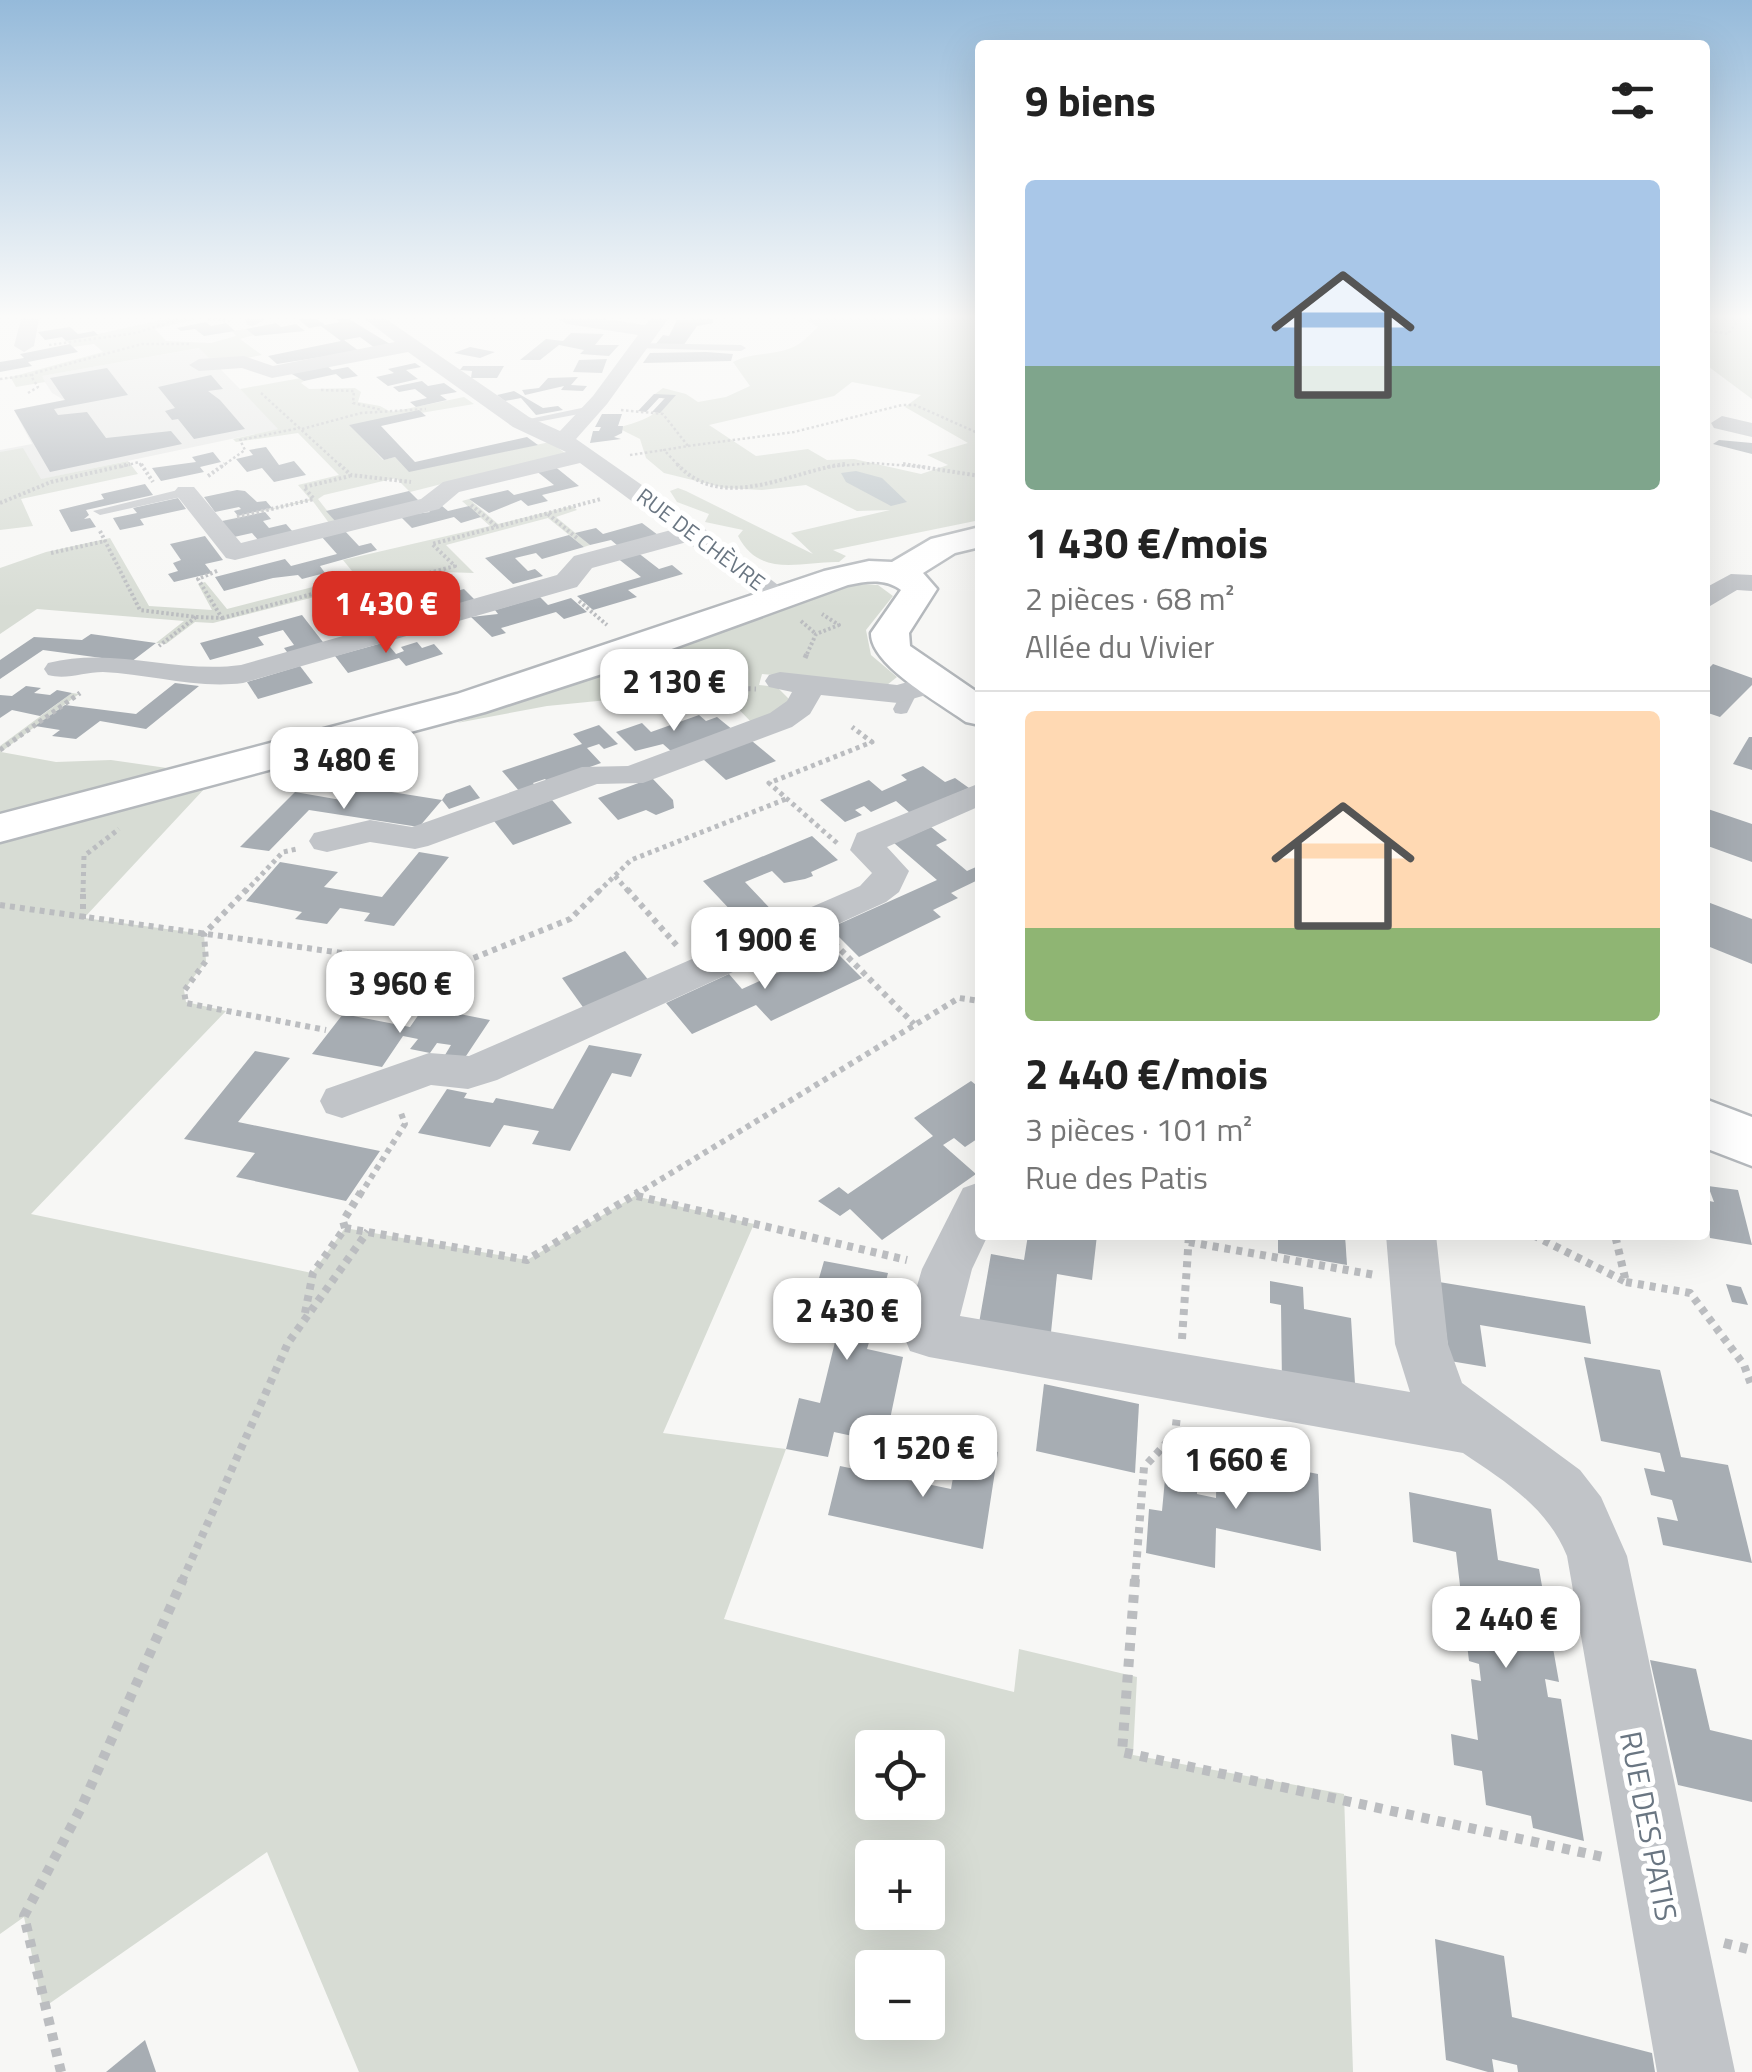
<!DOCTYPE html>
<html lang="fr">
<meta charset="utf-8">
<style>
:root{--surface:#fff;--page:#f2f2f2;--text:#222;--muted:#767676;--line:#e0e0e0;--accent:#d93025}
body{margin:0;font-family:"Titillium Web",sans-serif;background:var(--page);color:var(--text);height:100vh;display:flex;flex-direction:column;font-size:38px;white-space:nowrap}
*{box-sizing:border-box;margin:0}
p{font-size:32px;color:var(--muted)}
.icon{flex:none;width:55px;height:55px;fill:none;stroke:currentColor;stroke-width:2;stroke-linecap:round;stroke-linejoin:round}
.map{position:relative;flex:1;overflow:hidden}
.panel{position:absolute;left:975px;top:40px;width:735px;height:1200px;display:flex;flex-direction:column;background:var(--surface);border-radius:10px;box-shadow:0 10px 40px #0002}
.panel>*{flex:none}
.buttons{position:absolute;left:855px;top:1730px;display:grid;gap:20px}
.buttons a{display:grid;place-items:center;width:90px;height:90px;border-radius:10px;background:var(--surface);box-shadow:0 10px 40px #0002;font-size:50px}
.price{position:absolute;translate:-50% -85px;padding:0 22px;border-radius:20px;background:#fff;color:#222;font-size:32px;line-height:65px;filter:drop-shadow(0 2px 5px #0008)}
.price::after{content:'';position:absolute;left:50%;top:60px;width:30px;height:22px;margin-left:-15px;background:inherit;clip-path:polygon(0 0,100% 0,50% 100%)}
.price.on{background:var(--accent);color:#fff}
ul{padding:0;list-style:none}
li{display:grid;align-content:center;gap:20px;height:530px;padding:0 50px}
li+li{border-top:2px solid var(--line)}
li span{display:grid;place-items:center;height:310px;border-radius:10px;color:#555}
li>.icon{margin-inline-start:auto}
span .icon{width:180px;height:180px;fill:#fffc;stroke-width:1}
li b{font-size:42px}
h2{display:flex;justify-content:space-between;align-items:center;height:120px;padding:0 50px;font-size:42px}
.map>svg:first-child{display:block}
</style>
<div class="map">
<svg width="1752" height="2072" viewBox="0 0 1752 2072">
<rect width="100%" height="100%" fill="#f7f7f5"/>
<!-- built -->
<path fill="#e5e6e5" d="M200,348L279,429L0,488V450L32,444L14,410L64,400L52,393L41,376Z"/>
<!-- green -->
<g fill="#d7dcd4" fill-rule="evenodd">
<path d="M166,319H197L155,329L166,341L211,343L236,336L232,331L246,329L254,335L240,339L262,355L215,364L199,348L42,376L45,382L16,387L11,378L0,380L103,352L94,344L73,347L66,341Z"/>
<path d="M805,319H980V520L833,550L846,556L839,562C802,561 760,579 738,536L743,530L705,522L709,514L677,502L670,491L678,488L686,491L813,554L791,533L890,510L857,511L806,485L762,490L725,488L664,473L646,458L640,439L618,428C636,422 657,418 665,400L655,394L663,388L686,394L698,402L726,397L750,386L733,362C751,352 771,356 791,348C802,344 809,335 818,327ZM852,382L921,395L905,407L968,443L927,455L948,465L921,474L854,459L827,460L808,449L756,456L709,425L834,396Z"/>
<path d="M1705,319H1752V399L1705,364Z"/>
<path d="M301,378L304,381L301,383L309,389L355,388L361,392L358,402L380,406L391,412L464,397L474,404L350,425L383,460L395,457L410,471L550,442L565,453L410,492L396,478L324,495L318,499L336,522L329,523L312,500L222,521L310,499L298,485L339,475L298,433L236,442L233,439L278,429L240,389Z"/>
<path d="M23,448L41,479L128,461L138,474L21,499L33,526L0,530V452Z"/>
<path d="M469,499L498,524L572,506L577,510L556,517L590,545L584,547L548,518L446,545L474,573L442,572L348,598L376,632L365,635L330,593L213,623L195,622L166,644L156,643L184,621L37,609L0,634V568L46,552L110,538L149,606L212,610L198,584L205,582L227,609L356,576L343,560L490,526L462,501Z"/>
<path d="M856,584L878,585L893,596L866,630L871,655L897,677L887,685L762,674L759,685L777,687L792,702L754,725L719,689L547,706L457,723Z"/>
<path d="M72,693L79,694L1,752L56,762L111,760L174,769L0,816V746Z"/>
<path d="M220,772L84,918L204,934L206,961L184,990L186,1002L226,1011L31,1214L312,1273L345,1228L527,1260L635,1196L754,1224L663,1433L786,1449L724,1619L1014,1692L1019,1649L1137,1677L1133,1755L1344,1794L1353,2072H359L267,1852L43,2008L24,1917L0,1934V828ZM872,1748H928V1802H872ZM872,1858H928V1912H872ZM872,1968H928V2022H872Z"/>
</g>
<!-- water -->
<path fill="#b9c2c6" d="M856,471L882,478L907,502L891,506L846,482L841,473Z"/>
<!-- building -->
<g fill="#a7adb3">
<path d="M298,319H317L325,325L340,322L336,319H349L390,344L375,348L360,337L344,340L359,351L277,364L268,356L341,341L321,326L309,328Z"/>
<path d="M713,319V323L697,326L683,346L655,345L663,335L669,336L677,320Z"/>
<path d="M206,322L211,326L226,323L235,331L204,336L195,329L181,331L177,328Z"/>
<path d="M276,323L281,327L296,324L305,331L255,336L246,329Z"/>
<path d="M70,327L78,334L94,331L98,335L66,341L62,337L45,340L38,332Z"/>
<path d="M571,333L604,334L595,345H619L609,356L580,354L584,350L559,345L540,360H520L546,339L563,341Z"/>
<path d="M70,344L78,352L28,362L32,366L0,372V362L24,358L20,354Z"/>
<path d="M470,347L495,352L480,358L454,353Z"/>
<path d="M706,352L733,354L731,361L643,363L650,353Z"/>
<path d="M607,359L602,373L573,372L579,360Z"/>
<path d="M415,363L421,367L406,370L418,379L388,386L376,377L394,373L388,369Z"/>
<path d="M327,366L332,370L348,367L358,376L342,379L336,374L304,381L290,373Z"/>
<path d="M463,366H504L497,378H471L472,371L460,370Z"/>
<path d="M107,368L128,395L54,409L58,415L87,412L106,438L171,431L182,444L50,472L14,410L65,400L50,378Z"/>
<path d="M211,375L223,389L208,391L220,400L245,429L194,439L178,419L172,420L165,411L175,408L158,387Z"/>
<path d="M578,377L571,385L587,386L583,391L561,390L564,386L525,395L522,390L539,388L548,378Z"/>
<path d="M422,381L428,386L444,383L457,392L440,395L447,400L416,407L410,402L427,398L415,389L399,392L393,387Z"/>
<path d="M514,391L543,408L558,406L563,410L536,415L521,398L505,401L497,395Z"/>
<path d="M654,394L676,395L660,413L652,412L665,398H659L646,412L638,411Z"/>
<path d="M419,410L426,416L381,426L415,462L527,437L538,445L409,472L395,457L384,460L349,425Z"/>
<path d="M602,414H622L618,426H623L622,433L614,437L621,439L590,443L593,431H599L601,427H595Z"/>
<path d="M1719,440L1752,443V454L1713,444Z"/>
<path d="M266,447L279,465L294,461L306,475L274,482L262,468L247,472L236,459L253,455L249,450Z"/>
<path d="M213,452L221,462L200,467L204,472L161,481L152,468L196,462L192,457Z"/>
<path d="M553,465L579,486L542,495L548,501L528,506L521,500L489,513L469,499L508,490L514,495L554,485L535,470Z"/>
<path d="M145,484L153,495L86,510L89,515L84,519L90,518L96,527L71,532L59,510L104,499L101,494Z"/>
<path d="M237,490L245,491L257,502L266,501L272,508L238,516L234,511L241,509L239,507L215,512L204,497Z"/>
<path d="M409,491L420,502L336,522L326,511Z"/>
<path d="M178,498L186,509L140,519L144,525L120,530L113,518L137,513L133,508Z"/>
<path d="M442,506L448,511L469,506L481,517L461,523L454,517L412,528L400,516L430,512L428,510Z"/>
<path d="M265,512L271,519L263,521L269,528L286,524L293,532L258,540L252,533L234,537L222,521Z"/>
<path d="M642,523L658,535L618,546L611,540L590,545L575,533L596,528L603,534Z"/>
<path d="M344,530L359,546L371,543L377,550L320,566L325,573L302,579L298,575L273,578L224,591L215,577L285,559L291,566L337,554L321,536Z"/>
<path d="M569,535L584,547L542,559L536,553L515,558L528,571L535,569L543,576L513,584L485,558Z"/>
<path d="M205,536L223,560L205,564L212,573L174,582L168,574L178,571L173,563L181,560L170,544Z"/>
<path d="M637,552L659,569L672,565L683,574L628,590L637,597L593,610L577,596L641,577L616,557Z"/>
<path d="M464,589L478,603L407,623L394,608Z"/>
<path d="M540,597L548,605L571,598L587,612L564,619L556,612L501,628L506,633L492,637L471,617L498,614L495,610Z"/>
<path d="M302,615L326,646L290,656L284,648L294,645L283,630L258,637L264,645L210,660L200,643Z"/>
<path d="M91,634L156,643L131,662L43,650L0,679V660L34,637L82,640Z"/>
<path d="M386,642L396,654L404,651L401,647L417,642L422,648L434,644L443,654L406,666L399,658L348,673L335,656Z"/>
<path d="M1713,664L1752,678V685L1720,717L1705,712V672Z"/>
<path d="M300,666L313,683L258,699L247,682Z"/>
<path d="M175,683L199,686L146,729L100,721L76,739L52,736L60,730L35,726L65,705L136,714Z"/>
<path d="M26,686L41,688L34,693L50,695L57,690L72,693L40,716L12,710L0,718V695L12,696Z"/>
<path d="M699,715L706,721L717,717L733,730L672,752L663,744L635,751L616,732L642,723L651,732Z"/>
<path d="M599,725L618,744L604,749L599,744L587,748L601,763L548,782L545,779L533,783L536,787L520,792L502,771L582,744L573,734Z"/>
<path d="M1749,737H1752V770L1733,764Z"/>
<path d="M752,741L776,761L726,780L703,759Z"/>
<path d="M923,766L945,782L955,778L969,788L910,813L896,801L871,812L864,806L855,810L862,815L845,822L820,800L869,780L882,791L907,780L901,775Z"/>
<path d="M652,778L673,800L674,808L656,815L646,810L618,820L598,798Z"/>
<path d="M470,785L480,798L449,809L442,800L446,794Z"/>
<path d="M360,787L442,800L419,827L309,810L269,851L240,847L295,792L347,801Z"/>
<path d="M552,800L572,823L513,845L494,821Z"/>
<path d="M1705,808L1752,824V862L1705,845Z"/>
<path d="M931,827L947,840L936,845L967,871L976,867L980,879L951,893L958,898L933,910L941,917L859,957L830,928L937,880L894,843Z"/>
<path d="M812,836L838,860L811,872L813,876L805,879L784,883L772,871L745,882L783,922L754,935L703,881Z"/>
<path d="M419,852L449,857L394,926L364,921L370,913L340,908L327,924L295,919L302,912L246,901L280,862L338,872L324,887L382,897Z"/>
<path d="M1705,901L1752,919V964L1705,945Z"/>
<path d="M832,948L862,978L771,1021L756,1005L692,1034L666,1003L729,974L742,989Z"/>
<path d="M625,951L650,982L585,1010L562,978Z"/>
<path d="M424,1007L490,1020L464,1059L445,1055L451,1045L437,1043L430,1053L410,1049L418,1039L403,1036L382,1067L312,1054L343,1014L410,1027Z"/>
<path d="M589,1045L642,1054L631,1077L612,1073L570,1151L532,1144L539,1131L504,1125L490,1147L418,1133L447,1089L467,1093L464,1098L493,1103L496,1098L553,1109Z"/>
<path d="M255,1051L290,1058L238,1122L380,1151L346,1201L236,1177L255,1153L184,1139Z"/>
<path d="M971,1081L980,1088V1137L965,1147L954,1138L943,1145L976,1174L882,1240L850,1209L840,1216L818,1201L839,1187L848,1194L933,1136L914,1118Z"/>
<path d="M1708,1186L1738,1190L1752,1245L1710,1238L1705,1200L1714,1202Z"/>
<path d="M1028,1235H1097L1092,1280L1057,1274L1050,1342L978,1329L991,1254L1024,1260Z"/>
<path d="M1278,1235H1345L1347,1265L1278,1253Z"/>
<path d="M824,1261L888,1273L883,1293H880L876,1309H879L867,1349L903,1357L885,1443L834,1432L828,1457L786,1449L799,1398L820,1403L835,1342L802,1337Z"/>
<path d="M1270,1281L1303,1287L1304,1309L1351,1318L1356,1400L1282,1385L1281,1305L1270,1303Z"/>
<path d="M1439,1282L1585,1306L1591,1344L1480,1325L1486,1367L1450,1361Z"/>
<path d="M1726,1284L1741,1287L1748,1305L1732,1302Z"/>
<path d="M1584,1357L1660,1370L1681,1457L1728,1465L1752,1563L1663,1545L1657,1517L1678,1521L1672,1500L1651,1495L1644,1468L1665,1472L1660,1453L1601,1441Z"/>
<path d="M1044,1384L1139,1404L1135,1473L1036,1451Z"/>
<path d="M959,1443L998,1452L983,1549L828,1515L840,1466L951,1489Z"/>
<path d="M1217,1453L1248,1460V1477L1268,1481V1464L1318,1474L1321,1551L1216,1528L1215,1568L1146,1553L1149,1509L1162,1511L1165,1479L1197,1485V1494L1216,1498Z"/>
<path d="M1409,1492L1491,1509L1498,1560L1539,1569L1559,1682L1545,1679L1548,1697L1561,1699L1584,1841L1533,1828L1531,1816L1486,1805L1482,1771L1454,1765L1451,1734L1478,1740L1471,1679L1481,1681L1479,1664L1469,1661L1456,1552L1413,1542Z"/>
<path d="M1650,1660L1696,1669L1710,1730L1752,1740V1802L1678,1785Z"/>
<path d="M1435,1939L1504,1956L1512,2017L1652,2053L1655,2072H1518L1517,2065L1492,2059L1494,2072H1488L1446,2060Z"/>
<path d="M145,2040L156,2072H106Z"/>
</g>
<g fill="none" stroke-linecap="round" stroke-linejoin="round">
<!-- secondary casing -->
<g stroke="#b4b8bc" stroke-width="5">
<g id="secondary">
<path d="M980,527V547L955,553L923,573L937,589L909,633L910,646L980,694V725L966,722C940,703 870,665 871,633L901,590C885,578 867,581 848,585L611,671L485,712L0,842V814L457,694L824,571L869,561L892,562L931,539Z"/>
<path d="M1705,1099L1752,1117V1166L1705,1148Z"/>
</g>
</g>
<!-- path-far5 -->
<g stroke="#bbbdc0" stroke-width="2.5" stroke-dasharray="2.5 2.5" stroke-linecap="butt">
<path d="M208,319L231,321"/>
<path d="M1705,330L1728,334L1739,319"/>
<path d="M49,345L136,333L180,319"/>
<path d="M0,379L31,375"/>
<path d="M321,390L354,391L353,403L382,410"/>
<path d="M28,393L38,387L31,376L35,373L142,344H191"/>
<path d="M261,393L342,467"/>
<path d="M621,410L663,414L688,446L664,450L680,467"/>
<path d="M302,429L361,413L426,409"/>
<path d="M688,446L794,432L902,405H915L980,434"/>
<path d="M630,455L664,450"/>
<path d="M121,467L139,462L142,467"/>
<path d="M221,467L245,450L240,440L300,428"/>
<path d="M827,467L872,463L924,467"/>
</g>
<!-- path-far4 -->
<g stroke="#bbbdc0" stroke-width="4" stroke-dasharray="2.5 2.5" stroke-linecap="butt">
<path d="M141,464L153,482"/>
<path d="M339,464L351,475L411,482"/>
<path d="M677,464C723,514 790,471 845,464"/>
<path d="M903,464L980,476"/>
<path d="M208,476L225,464"/>
<path d="M313,498L304,487L350,476"/>
<path d="M0,503L51,482L130,464"/>
<path d="M471,505L496,526"/>
<path d="M548,514L577,538"/>
<path d="M237,517L314,499"/>
<path d="M100,531L140,610L196,617L159,646"/>
<path d="M51,553L105,541"/>
<path d="M342,596L455,566L432,544L601,499"/>
<path d="M579,601L607,625"/>
<path d="M196,617L222,618L198,579L219,570"/>
<path d="M222,618L335,588L357,616"/>
<path d="M801,621L816,634"/>
<path d="M807,654L816,634L839,625L822,614"/>
</g>
<!-- path-far3 -->
<g stroke="#bbbdc0" stroke-width="5" stroke-dasharray="4 4" stroke-linecap="butt">
<path d="M805,658L808,651"/>
<path d="M664,670L688,687L756,689"/>
<path d="M0,750L80,693"/>
<path d="M837,843L769,783L872,742L852,727"/>
<path d="M615,876L629,892"/>
<path d="M83,892L84,856L119,829"/>
<path d="M245,892L283,852L297,849"/>
<path d="M598,892L631,860L786,799"/>
</g>
<!-- path-far2 -->
<g stroke="#bbbdc0" stroke-width="6" stroke-dasharray="5 5" stroke-linecap="butt">
<path d="M247,889L204,934L206,961L184,991L186,1003L326,1030"/>
<path d="M627,889L678,947"/>
<path d="M0,905L449,968L570,919L601,889"/>
<path d="M83,919V889"/>
<path d="M834,943L914,1024"/>
<path d="M360,1195L405,1124L401,1113"/>
<path d="M635,1195L959,998L980,1001"/>
</g>
<!-- path-far1 -->
<g stroke="#bbbdc0" stroke-width="8" stroke-dasharray="6 6" stroke-linecap="butt">
<path d="M637,1196L907,1260"/>
<path d="M345,1228L343,1221L361,1192"/>
<path d="M1533,1235L1626,1282L1615,1235"/>
<path d="M1189,1242L1375,1275"/>
<path d="M1626,1282L1690,1293L1744,1365L1752,1387"/>
<path d="M305,1313L313,1273L345,1228L527,1260L639,1192"/>
<path d="M1182,1339L1189,1235"/>
<path d="M182,1581L288,1343L368,1231"/>
<path d="M1135,1581L1144,1467L1175,1434L1177,1416"/>
</g>
<!-- path -->
<g stroke="#bbbdc0" stroke-width="10" stroke-dasharray="8 8" stroke-linecap="butt">
<path d="M1135,1579L1122,1752L1603,1857"/>
<path d="M1724,1943L1752,1950"/>
<path d="M61,2072L24,1916L81,1808L183,1579"/>
</g>
<!-- lane -->
<g fill="#c1c4c8" fill-rule="evenodd">
<path d="M638,343L741,345L746,348L741,351L634,348Z"/>
<path d="M591,406L595,411L521,425L515,422Z"/>
<path d="M186,488L190,489V495L100,515L93,511Z"/>
<path d="M909,688L917,693L907,713L901,714L895,713L893,709L903,690Z"/>
</g>
<!-- street -->
<g fill="#c1c4c8" fill-rule="evenodd">
<path d="M21,319H39L34,346L24,352L14,346Z"/>
<path d="M245,319H266L253,326L247,325Z"/>
<path d="M365,319H386L529,417L560,431L593,396L638,335L567,324L558,319H606L645,325L650,319H668L607,404L576,439L702,527L795,598L791,604H771L687,542L592,568L577,587L243,683C196,689 150,674 103,672C84,672 67,680 48,675L44,669L48,663C114,646 176,674 241,665L557,575L574,556L671,530L580,463L459,492L439,509L235,560L226,558L174,492L178,487H194L241,543L421,499L443,482L566,452L513,427L408,352L272,378L242,368L199,371L189,365L199,359L244,356L273,366L395,342Z"/>
<path d="M1722,416L1752,423V437L1714,428L1711,423Z"/>
<path d="M1731,574L1752,575V591L1737,590L1705,609V588Z"/>
<path d="M780,672L897,685L936,674L947,677L951,683L947,689L898,703L821,695L810,714L792,727L643,783L597,784L428,846L415,849L370,842L327,852L314,849L309,841L314,833L370,820L412,827L582,767L628,766L770,713L787,701L792,692L769,687L765,681L769,675Z"/>
<path d="M980,783V806L887,847L909,871L899,892L886,902L497,1080L468,1089L431,1085L342,1118L326,1113L320,1101L326,1089L429,1053L469,1056L860,886L872,873L850,850L857,833Z"/>
<path d="M980,1182V1235H988L972,1269L960,1316L1410,1392L1395,1344L1386,1235H1436L1448,1344L1462,1383L1580,1470L1601,1497L1627,1556L1735,2072H1657L1567,1556C1547,1507 1506,1482 1463,1453L929,1357L910,1351L903,1334L922,1269L963,1188Z"/>
</g>
<!-- secondary -->
<use href="#secondary" fill="#fff" fill-rule="evenodd"/>
</g>
<!-- sky -->
<linearGradient id="sky" x2="0" y2="1"><stop stop-color="#95bada"/><stop offset="0.52" stop-color="#fbfbfa"/><stop offset="1" stop-color="#fbfbfa" stop-opacity="0"/></linearGradient>
<rect width="1752" height="609" fill="url(#sky)"/>
<g text-anchor="middle" dominant-baseline="central" stroke-width="10" stroke-linejoin="round" paint-order="stroke">
<!-- far-street labels -->
<g font-size="22" fill="#6a7682" stroke="#fff">
<text transform="translate(701 539) rotate(37)">RUE DE CHÈVRE</text>
</g>
<!-- near-street labels -->
<g font-size="30" fill="#6a7682" stroke="#fff">
<text transform="translate(1649 1826) rotate(79)">RUE DES PATIS</text>
</g>
</g>
</svg>
<div class="buttons">
<a><svg class="icon" aria-label="locate" viewBox="0 0 24 24"><circle cx="12" cy="12" r="6"/><path d="M12 2v4M12 18v4M2 12h4M18 12h4"/></svg></a>
<a>+</a>
<a>−</a>
</div>
<b class="price on" style="left:386px;top:656px">1 430 €</b>
<b class="price" style="left:674px;top:734px">2 130 €</b>
<b class="price" style="left:344px;top:812px">3 480 €</b>
<b class="price" style="left:765px;top:992px">1 900 €</b>
<b class="price" style="left:400px;top:1036px">3 960 €</b>
<b class="price" style="left:847px;top:1363px">2 430 €</b>
<b class="price" style="left:923px;top:1500px">1 520 €</b>
<b class="price" style="left:1236px;top:1512px">1 660 €</b>
<b class="price" style="left:1506px;top:1671px">2 440 €</b>
<section class="panel">
<h2>9 biens<svg class="icon" aria-label="filters" viewBox="0 0 24 24"><path d="M4 7h16M4 17h16"/><circle cx="9" cy="7" r="2"/><circle cx="15" cy="17" r="2"/></svg></h2>
<ul>
<li><span style="background:linear-gradient(#a9c7e8 60%,#7fa58c 0)"><svg class="icon" aria-label="home" viewBox="0 0 24 24"><path d="M3 11l9-7 9 7M6 9v11h12V9"/></svg></span><div><b>1 430 €/mois</b><p>2 pièces · 68 m²</p><p>Allée du Vivier</p></div></li>
<li><span style="background:linear-gradient(#ffd9b3 70%,#8fb573 0)"><svg class="icon" aria-label="home" viewBox="0 0 24 24"><path d="M3 11l9-7 9 7M6 9v11h12V9"/></svg></span><div><b>2 440 €/mois</b><p>3 pièces · 101 m²</p><p>Rue des Patis</p></div></li>
</ul>
</section>
</div>
